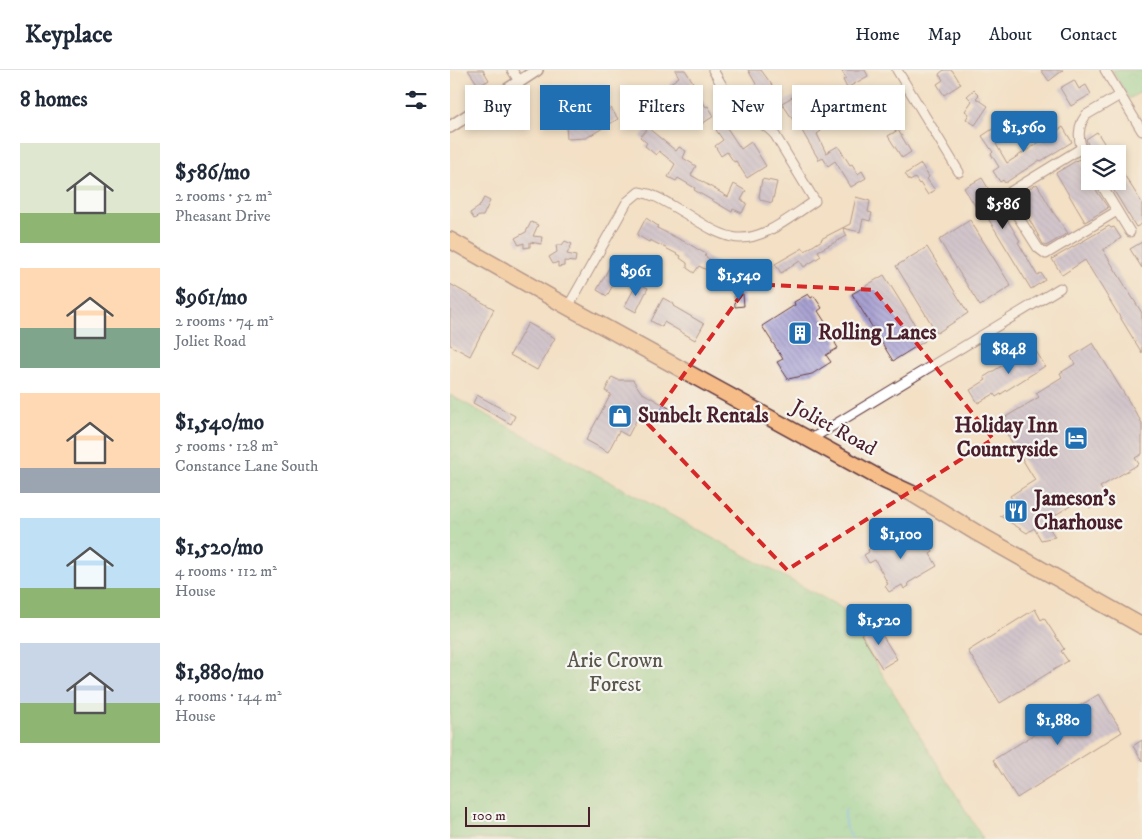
<!DOCTYPE html>
<meta charset="utf-8">
<style>
:root{--surface:#fff;--page:#f2f2f3;--text:#1f2937;--muted:#747a83;--line:#e0e1e3;--accent:#1f6fb2}
body{margin:0;font-family:"IM FELL DW Pica",serif;background:var(--page);color:var(--text);height:100vh;display:flex;flex-direction:column;font-size:19px;white-space:nowrap}
*{box-sizing:border-box;margin:0}
p{font-size:16px;color:var(--muted)}
.icon{flex:none;width:28px;height:28px;fill:none;stroke:currentColor;stroke-width:2;stroke-linecap:round;stroke-linejoin:round}
.map{position:relative;flex:1;overflow:hidden}
.drawer{display:flex;flex-direction:column;background:var(--surface);width:450px}
.drawer>*{flex:none}
.banner{position:absolute;left:15px;top:15px;width:475px;height:45px;display:flex;gap:10px}
.buttons{position:absolute;left:631px;top:75px;display:grid;gap:10px}
.buttons a{display:grid;place-items:center;width:45px;height:45px;border-radius:0px;background:var(--surface);box-shadow:0 2px 8px #0003;font-size:25px}
.scale{position:absolute;left:15px;bottom:12px;width:125px;box-sizing:border-box;padding-left:5px;border:2px solid #4a1f2b;border-top:0;font-size:14px;line-height:18px;white-space:nowrap;color:#4a1f2b;-webkit-text-stroke:4px #f6f6f2;paint-order:stroke}
.price{position:absolute;translate:-50% -42px;padding:0 11px;border-radius:5px;background:var(--accent);color:#fff;font-size:16px;line-height:32px;filter:drop-shadow(0 1px 2px #0008)}
.price::after{content:'';position:absolute;left:50%;top:30px;width:15px;height:11px;margin-left:-8px;background:inherit;clip-path:polygon(0 0,100% 0,50% 100%)}
.price.active{background:#222;color:#fff}
ul{padding:0;list-style:none}
li{display:flex;align-items:center;gap:15px;height:125px;padding:0 20px}
li span{display:grid;place-items:center;flex:none;width:140px;height:100px;border-radius:0px;color:#555}
li>.icon{margin-inline-start:auto}
span .icon{width:60px;height:60px;fill:#fffc;stroke-width:1}
li b{font-size:21px}
h2{display:flex;justify-content:space-between;align-items:center;height:60px;padding:0 20px;font-size:21px}
.chip{padding:0 18px;border-radius:0px;background:var(--surface);box-shadow:0 2px 8px #0003;font-size:18px;line-height:45px}
.chip.active{background:var(--accent);color:#fff}
header{display:flex;align-items:center;gap:30px;box-sizing:border-box;height:70px;padding:0 25px;background:var(--surface);border-bottom:1px solid var(--line)}
header strong{font-size:24px}
nav{display:flex;gap:28px;margin-inline-start:auto;font-size:18px}
main{display:flex;flex:1;min-height:0}
.map>svg:first-child{display:block}
</style>
<header>
<strong>Keyplace</strong>
<nav><a>Home</a><a>Map</a><a>About</a><a>Contact</a></nav>
</header>
<main>
<section class="drawer">
<h2>8 homes<svg class="icon" aria-label="filters" viewBox="0 0 24 24"><path d="M4 7h16M4 17h16"/><circle cx="9" cy="7" r="2"/><circle cx="15" cy="17" r="2"/></svg></h2>
<ul>
<li><span style="background:linear-gradient(#dfe7d0 70%,#8fb573 0)"><svg class="icon" aria-label="home" viewBox="0 0 24 24"><path d="M3 11l9-7 9 7M6 9v11h12V9"/></svg></span><div><b>$586/mo</b><p>2 rooms · 52 m²</p><p>Pheasant Drive</p></div></li>
<li><span style="background:linear-gradient(#ffd9b3 60%,#7fa58c 0)"><svg class="icon" aria-label="home" viewBox="0 0 24 24"><path d="M3 11l9-7 9 7M6 9v11h12V9"/></svg></span><div><b>$961/mo</b><p>2 rooms · 74 m²</p><p>Joliet Road</p></div></li>
<li><span style="background:linear-gradient(#ffd9b3 75%,#9aa5b1 0)"><svg class="icon" aria-label="home" viewBox="0 0 24 24"><path d="M3 11l9-7 9 7M6 9v11h12V9"/></svg></span><div><b>$1,540/mo</b><p>5 rooms · 128 m²</p><p>Constance Lane South</p></div></li>
<li><span style="background:linear-gradient(#bfe0f5 70%,#8fb573 0)"><svg class="icon" aria-label="home" viewBox="0 0 24 24"><path d="M3 11l9-7 9 7M6 9v11h12V9"/></svg></span><div><b>$1,520/mo</b><p>4 rooms · 112 m²</p><p>House</p></div></li>
<li><span style="background:linear-gradient(#c9d6e8 60%,#8fb573 0)"><svg class="icon" aria-label="home" viewBox="0 0 24 24"><path d="M3 11l9-7 9 7M6 9v11h12V9"/></svg></span><div><b>$1,880/mo</b><p>4 rooms · 144 m²</p><p>House</p></div></li>
</ul>
</section>
<div class="map">
<svg width="692" height="769" viewBox="0 0 692 769">
<defs>
<pattern id="park-crowns" width="20" height="18" patternUnits="userSpaceOnUse" patternTransform="scale(1.25)"><rect width="20" height="18" fill="#84d799"/><path d="M2 6a3 3 0 1 1 6 0M12 15a3 3 0 1 1 6 0" fill="none" stroke="#74b884"/></pattern>
<pattern id="building-back-hatch" width="6" height="6" patternUnits="userSpaceOnUse" patternTransform="scale(1.25)"><rect width="6" height="6" fill="#a9a3d3"/><path d="M-1 5l2 2M0 0l6 6M5-1l2 2" fill="none" stroke="#8c84ab"/></pattern>
</defs>
<rect width="100%" height="100%" fill="#f6f6f2"/>
<filter id="ink" filterUnits="userSpaceOnUse"><feTurbulence type="fractalNoise" baseFrequency=".02" numOctaves="2"/><feDisplacementMap in="SourceGraphic" scale="10" xChannelSelector="R" yChannelSelector="G"/><feConvolveMatrix kernelMatrix="1 2 1 2 8 2 1 2 1" color-interpolation-filters="sRGB"/></filter>
<filter id="wash" filterUnits="userSpaceOnUse"><feTurbulence type="fractalNoise" baseFrequency=".0096" numOctaves="4" result="noise"/><feDisplacementMap in="SourceGraphic" scale="20" xChannelSelector="R" yChannelSelector="G"/><feGaussianBlur stdDeviation="1.12" result="paint"/><feColorMatrix in="noise" values="0 0 0 0 0 0 0 0 0 0 0 0 0 0 0 0 0 1.4 0 .05"/><feComposite in="paint" operator="in"/></filter>
<g filter="url(#wash)">
<rect width="100%" height="100%" fill="#f3e0c5"/>
<!-- park -->
<g fill="url(#park-crowns)" stroke="#677b62">
<path d="M662,0H692V21L679,29Z"/>
<path d="M0,325L392,538L533,769H0Z"/>
</g>
<g fill="none" stroke-linecap="round" stroke-linejoin="round">
<!-- stream -->
<path stroke="#62c0e0" stroke-width="2.5" d="M395,739V755L402,769"/>
</g>
<g id="blocks">
<!-- building -->
<g fill="url(#building-back-hatch)">
<path d="M18,0H33L39,10L29,16Z"/>
<path d="M225,0H235L243,12L241,13L256,37L258,36L264,46L247,57L241,47L246,44L231,19L225,24L219,14L229,7Z"/>
<path d="M298,0H311L330,26L323,30L319,25L314,28Z"/>
<path d="M391,0H415L418,6L397,18L393,10L396,8Z"/>
<path d="M494,0H502L511,14L494,25L487,14L493,10L489,4Z"/>
<path d="M591,0H613L599,11Z"/>
<path d="M624,10L629,19L636,15L641,24L621,36L610,18Z"/>
<path d="M138,16L155,42L161,38L168,49L136,68L117,69L116,55L109,43L112,36V24H119V17H126V23Z"/>
<path d="M524,20L529,25L526,28L538,36L525,55L516,49L519,44L515,41L522,31L517,26Z"/>
<path d="M422,23L433,41L423,47L412,30Z"/>
<path d="M344,26L364,57L367,55L371,61L367,64L376,83L388,76L400,95L402,94L408,104L412,101L416,108L401,117L385,91L378,96L373,88L369,90L345,49L343,50L332,33Z"/>
<path d="M275,55L291,79L301,72L316,96L297,108L286,91L284,92L277,82L271,86L265,76L273,70L266,60Z"/>
<path d="M547,56L555,69L546,74L557,93L613,57L622,72L591,91L590,90L555,113L553,110L550,112L543,101L549,97L541,84L543,82L532,66Z"/>
<path d="M198,58L226,81L229,77L236,81L233,88L246,96L241,105L278,127L284,114L296,121L291,130L297,133L292,143L283,139L282,142L244,120L245,118L228,108L226,111L218,107L225,94L209,81L206,85L195,76L197,73L190,67Z"/>
<path d="M448,60L461,82L452,88L438,66Z"/>
<path d="M647,62L661,84H641L636,69Z"/>
<path d="M629,89L638,104L637,105L640,111L658,138L635,152L606,103Z"/>
<path d="M471,94L479,107L477,109L485,120L478,125L470,113L469,114L465,108L460,111L455,104Z"/>
<path d="M668,95L692,133V154L686,157L658,111H668Z"/>
<path d="M532,108L570,171L568,172L587,205L591,203L595,210L581,219L530,135L526,137L514,118Z"/>
<path d="M312,109L327,112L322,133L311,130L309,127Z"/>
<path d="M587,114L603,142L618,163L596,176L593,174L579,149L575,142L573,143L565,129V127Z"/>
<path d="M406,127L420,131L418,142L422,143L420,151L413,149L410,162L393,158L397,166L368,181L371,186L354,197L350,191L331,203L325,194L353,178L355,181L372,170L371,169L400,154Z"/>
<path d="M34,128L40,131L33,146H29L24,149L20,143L29,137Z"/>
<path d="M196,148L208,156L207,158L239,174L256,184L254,186L283,201L278,211L249,196L244,203L237,198V193L230,188L231,186L200,170L199,172L187,165Z"/>
<path d="M520,150L561,216L530,236L489,170Z"/>
<path d="M81,152L88,155L83,166L92,167L91,174L80,172V177L74,178V173L69,175L65,168L76,162Z"/>
<path d="M659,156L661,158L664,157L671,168L653,180L692,243V283L635,190L612,205L602,189Z"/>
<path d="M115,171L122,174L117,184L126,186L125,192L114,191V196L108,197V192L103,194L99,187L107,182L106,175H112Z"/>
<path d="M692,172V198L680,179Z"/>
<path d="M477,177L518,243L487,263L446,196Z"/>
<path d="M164,189L179,197L174,207L169,204L157,226L147,220Z"/>
<path d="M312,200V212L292,214L291,201Z"/>
<path d="M434,205L475,271L443,291L402,224Z"/>
<path d="M187,213L198,218L186,242L175,236Z"/>
<path d="M0,214L44,239L20,286L0,275Z"/>
<path d="M293,224L294,236L285,237L284,226Z"/>
<path d="M358,224L361,228L364,226L372,238L368,241L387,271L385,273L388,278L376,285L381,292L362,304L338,309L327,292L333,289L312,256L345,235L344,232Z"/>
<path d="M213,228L224,234L223,236L254,254L245,270L214,252L212,257L201,251Z"/>
<path d="M78,253L105,268L87,300L60,285Z"/>
<path d="M643,273L692,353V384L685,388L689,394L650,417L657,428L640,438L634,428L595,451L605,467L591,470L584,458L577,463L550,446L560,441L555,433L562,429L560,426L585,410L549,351L589,327L586,323L612,307L610,303L625,294L621,287Z"/>
<path d="M583,276L595,296L546,327L544,324L528,333L520,320L536,310L534,307Z"/>
<path d="M162,307L168,310H183L191,322L219,338L210,353L193,344L190,350L187,349L178,366L169,361L158,382L136,370L161,324L155,321Z"/>
<path d="M27,325L65,346L61,354L23,333Z"/>
<path d="M459,460L468,474L471,472L475,478L479,476L483,482L480,484L487,496L458,513L459,516L454,519L452,515L439,522L435,516L438,514L425,490L419,493L414,485L419,482L418,480L444,465L445,468Z"/>
<path d="M585,539L591,550L594,548L614,579L611,581L618,591L550,633L518,581Z"/>
<path d="M426,555L447,589L432,598L411,564Z"/>
<path d="M649,624L672,662L567,728L543,690Z"/>
<path d="M692,670V691L683,676Z"/>
</g>
</g>
</g>
<g filter="url(#ink)">
<use href="#blocks" fill-opacity="0" stroke="#633c42" stroke-width="1"/>
<g fill="none" stroke-linecap="round" stroke-linejoin="round">
<!-- minor casing -->
<g stroke="#633c42" stroke-width="11">
<g id="minor">
<path d="M62,0L69,11"/>
<path d="M447,0L509,102"/>
<path d="M655,0L692,61"/>
<path d="M630,79L560,122L558,131L588,178L596,184L667,141"/>
<path d="M640,96C631,80 623,62 636,45L670,25"/>
<path d="M649,111L680,162"/>
<path d="M118,237L177,132L189,122C205,124 217,133 231,141C247,150 264,163 282,167C310,174 343,145 365,131L325,65C315,53 301,49 290,39C278,29 271,13 263,0"/>
<path d="M361,369L610,218"/>
</g>
</g>
<!-- tertiary casing -->
<g stroke="#633c42" stroke-width="14">
<path id="tertiary" d="M0,57L87,0"/>
</g>
<!-- primary casing -->
<g stroke="#633c42" stroke-width="18">
<path id="primary" d="M0,170L118,237L435,411L461,423L527,463L692,556"/>
</g>
<!-- minor -->
<use href="#minor" stroke="#fff" stroke-width="9"/>
<!-- tertiary -->
<use href="#tertiary" stroke="#fff" stroke-width="11"/>
<!-- primary -->
<use href="#primary" stroke="#f7bd88" stroke-width="15"/>
</g>
</g>
<!-- marked area -->
<path d="M0 0H692V769H0ZM299,214L424,220L543,369L337,500L198,354Z" fill="#f3e0c5" fill-opacity=".55" fill-rule="evenodd"/>
<path fill="none" stroke="#d62828" stroke-width="4" stroke-dasharray="10 6" stroke-linejoin="round" d="M299,214L424,220L543,369L337,500L198,354Z"/>
<!-- icons -->
<defs>
<g id="building-square" transform="scale(1.25)"><rect x="-9" y="-9" width="18" height="18" rx="4" fill="#1f6fb2" stroke="#f6f6f2"/><path d="M-4-6H4V6H1V3H-1V6H-4ZM-2.5-4.3h1.7v1.8h-1.7ZM.8-4.3h1.7v1.8H.8ZM-2.5-1h1.7V.8h-1.7ZM.8-1h1.7V.8H.8Z" fill="#fff"/></g>
<g id="shop-square" transform="scale(1.25)"><rect x="-9" y="-9" width="18" height="18" rx="4" fill="#1f6fb2" stroke="#f6f6f2"/><path d="M-5-2.5h2.3a2.7 3.5 0 0 1 5.4 0H5L5.5 6h-11ZM-1.5-2.5h3a1.5 2.3 0 0 0-3 0Z" fill="#fff"/></g>
<g id="hotel-square" transform="scale(1.25)"><rect x="-9" y="-9" width="18" height="18" rx="4" fill="#1f6fb2" stroke="#f6f6f2"/><path d="M-6-4.5h1.5V1H6V5H4.5V3h-9V5H-6ZM-4 0a1.8 1.8 0 1 1 3.6 0ZM.5 0V-2.5h3Q6-2.5 6 0Z" fill="#fff"/></g>
<g id="restaurant-square" transform="scale(1.25)"><rect x="-9" y="-9" width="18" height="18" rx="4" fill="#1f6fb2" stroke="#f6f6f2"/><path d="M-5-6h1v4h1v-4h1v4h1v-4h1v5L-1.5 .5V6h-2V.5L-5-1ZM5-6V6H3V1.5H1.5Q1.5-4 5-6Z" fill="#fff"/></g>
</defs>
<g fill-rule="evenodd">
<use href="#building-square" x="350" y="263"/>
<use href="#shop-square" x="170" y="346"/>
<use href="#hotel-square" x="626" y="368"/>
<use href="#restaurant-square" x="566" y="441"/>
</g>
<g text-anchor="middle" dominant-baseline="central" stroke-width="4.5" stroke-linejoin="round" paint-order="stroke">
<!-- poi labels -->
<g font-size="21" font-weight="bold" fill="#4a1f2b" stroke="#f6f6f2" text-anchor="start">
<text x="368" y="263">Rolling Lanes</text>
<text x="188" y="346">Sunbelt Rentals</text>
<text x="608" y="356" text-anchor="end">Holiday Inn<tspan x="608" dy="24">Countryside</tspan></text>
<text x="584" y="429">Jameson's<tspan x="584" dy="24">Charhouse</tspan></text>
</g>
<!-- street labels -->
<g font-size="21" fill="#4a1f2b" stroke="#f6f6f2">
<text transform="translate(384 358) rotate(29)">Joliet Road</text>
</g>
<!-- park labels -->
<g font-size="21" fill="#5b564c" stroke="#f6f6f2">
<text x="165" y="591">Arie Crown<tspan x="165" dy="24">Forest</tspan></text>
</g>
</g>
</svg>
<div class="buttons">
<a><svg class="icon" aria-label="layers" viewBox="0 0 24 24"><path d="M12 4l9 5-9 5-9-5zM3 14l9 5 9-5"/></svg></a>
</div>
<div class="scale">100 m</div>
<b class="price" style="left:574px;top:83px">$1,560</b>
<b class="price active" style="left:553px;top:160px">$586</b>
<b class="price" style="left:186px;top:227px">$961</b>
<b class="price" style="left:289px;top:231px">$1,540</b>
<b class="price" style="left:559px;top:305px">$848</b>
<b class="price" style="left:451px;top:490px">$1,100</b>
<b class="price" style="left:429px;top:576px">$1,520</b>
<b class="price" style="left:608px;top:676px">$1,880</b>
<div class="banner">
<a class="chip">Buy</a>
<a class="chip active">Rent</a>
<a class="chip">Filters</a>
<a class="chip">New</a>
<a class="chip">Apartment</a>
</div>
</div>
</main>
